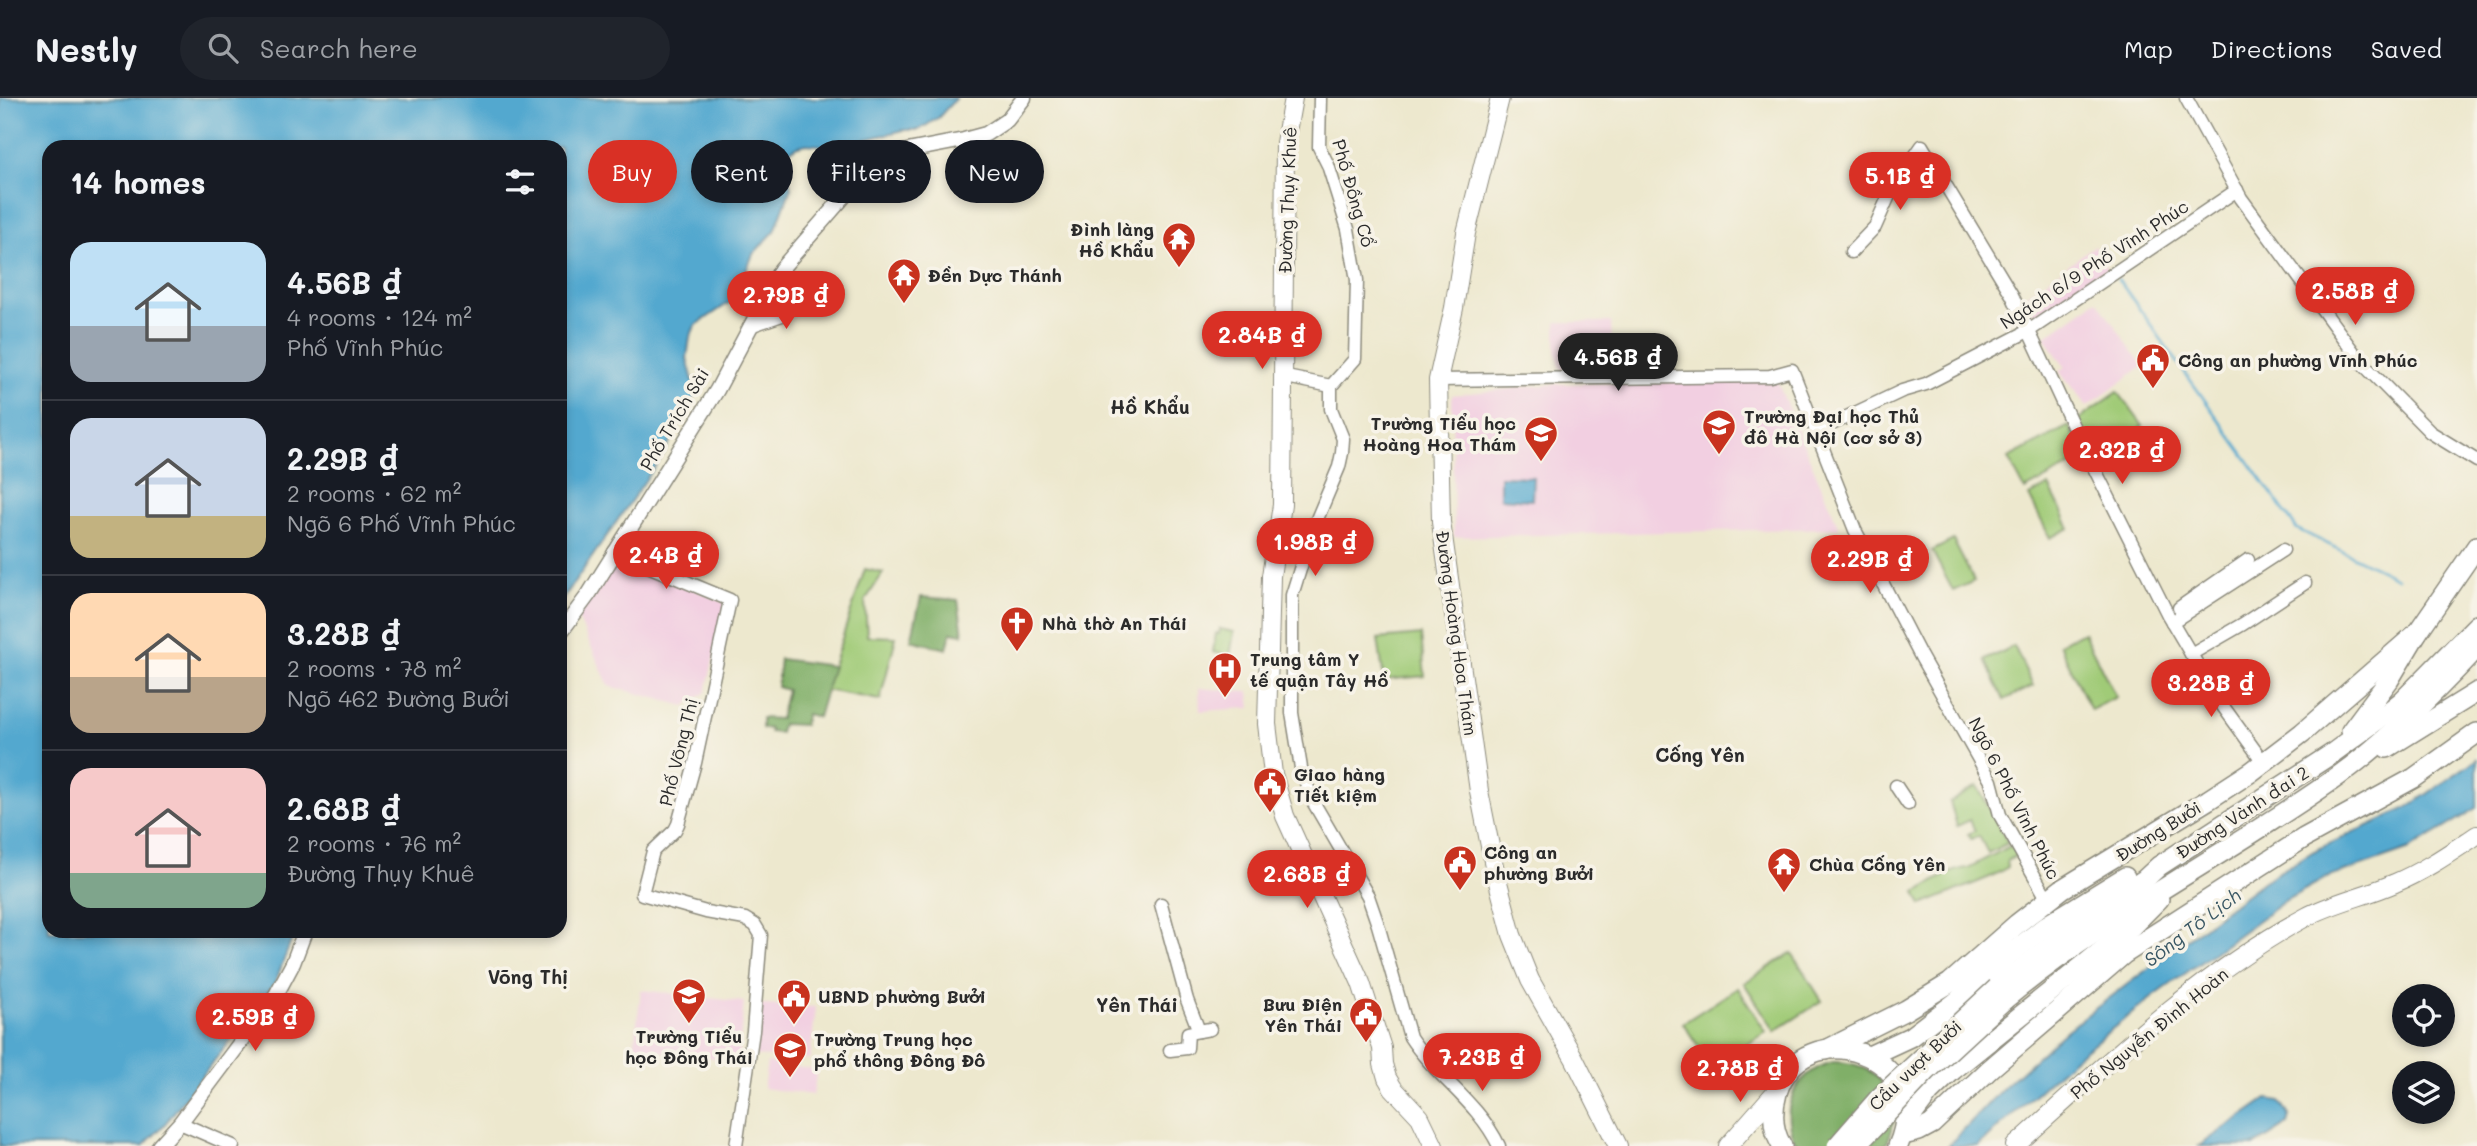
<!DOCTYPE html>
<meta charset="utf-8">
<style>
:root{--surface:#171b24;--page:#20242c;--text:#f1f3f6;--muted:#9ea1a6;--line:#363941;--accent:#d93025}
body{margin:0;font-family:Mali,sans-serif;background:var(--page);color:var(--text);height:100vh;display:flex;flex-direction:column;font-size:26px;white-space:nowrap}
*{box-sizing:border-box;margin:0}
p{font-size:23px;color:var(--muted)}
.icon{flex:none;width:38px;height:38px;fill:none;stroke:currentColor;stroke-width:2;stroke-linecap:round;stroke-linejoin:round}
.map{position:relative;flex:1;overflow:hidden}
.panel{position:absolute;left:42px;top:42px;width:525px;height:798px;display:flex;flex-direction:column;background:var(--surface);border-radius:21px;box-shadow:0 4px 10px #0003}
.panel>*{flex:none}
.hud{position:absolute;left:588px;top:42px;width:665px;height:63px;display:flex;gap:14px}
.buttons{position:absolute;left:2392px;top:886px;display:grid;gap:14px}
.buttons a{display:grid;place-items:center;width:63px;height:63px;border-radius:50%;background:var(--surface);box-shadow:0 4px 10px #0003;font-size:35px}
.price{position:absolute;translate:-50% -60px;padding:0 16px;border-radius:24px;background:var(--accent);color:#fff;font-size:23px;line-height:46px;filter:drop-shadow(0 2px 4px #0008)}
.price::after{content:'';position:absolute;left:50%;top:42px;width:21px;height:16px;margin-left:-10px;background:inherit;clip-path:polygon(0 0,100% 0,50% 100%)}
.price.active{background:#222;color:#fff}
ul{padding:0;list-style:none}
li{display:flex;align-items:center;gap:21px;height:175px;padding:0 28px}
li+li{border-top:2px solid var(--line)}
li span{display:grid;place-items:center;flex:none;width:196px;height:140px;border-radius:21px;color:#555}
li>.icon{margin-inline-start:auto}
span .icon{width:84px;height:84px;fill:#fffc;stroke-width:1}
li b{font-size:30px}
h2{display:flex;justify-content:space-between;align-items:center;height:84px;padding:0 28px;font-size:30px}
.pill{padding:0 24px;border-radius:32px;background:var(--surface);box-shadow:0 4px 10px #0003;font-size:24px;line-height:63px}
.pill.active{background:var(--accent);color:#fff}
header{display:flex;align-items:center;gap:42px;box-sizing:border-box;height:98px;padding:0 35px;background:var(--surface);border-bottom:2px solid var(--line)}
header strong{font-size:33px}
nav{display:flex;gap:38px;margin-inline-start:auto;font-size:24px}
.search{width:490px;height:63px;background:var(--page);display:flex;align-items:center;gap:18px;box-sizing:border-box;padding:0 24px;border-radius:38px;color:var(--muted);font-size:26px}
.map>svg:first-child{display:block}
</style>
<header>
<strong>Nestly</strong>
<div class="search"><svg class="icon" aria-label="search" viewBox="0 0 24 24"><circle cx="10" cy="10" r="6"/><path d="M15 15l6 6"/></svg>Search here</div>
<nav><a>Map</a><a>Directions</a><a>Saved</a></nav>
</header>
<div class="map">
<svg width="2477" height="1048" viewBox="0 0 2477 1048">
<rect width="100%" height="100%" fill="#f7f3e8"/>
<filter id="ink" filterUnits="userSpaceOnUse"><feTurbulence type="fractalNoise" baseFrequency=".0143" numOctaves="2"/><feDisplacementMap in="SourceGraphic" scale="14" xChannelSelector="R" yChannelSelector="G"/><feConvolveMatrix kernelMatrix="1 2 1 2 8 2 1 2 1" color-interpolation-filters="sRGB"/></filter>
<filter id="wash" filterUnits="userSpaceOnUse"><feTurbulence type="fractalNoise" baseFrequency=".00686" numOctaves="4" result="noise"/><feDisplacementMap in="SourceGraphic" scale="28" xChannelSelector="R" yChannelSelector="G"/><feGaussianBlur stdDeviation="1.57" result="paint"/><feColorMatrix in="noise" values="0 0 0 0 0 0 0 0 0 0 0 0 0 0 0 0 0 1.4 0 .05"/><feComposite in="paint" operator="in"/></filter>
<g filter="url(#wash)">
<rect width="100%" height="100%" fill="#ede8ce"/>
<!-- built -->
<g fill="#f2cfe1">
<path d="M2094,148L2109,175L2042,218H2036L2023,200Z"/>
<path d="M2097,202L2143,268L2087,309L2059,273L2065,269L2044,239Z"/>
<path d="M1556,224H1611L1613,270L1560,271L1556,252Z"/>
<path d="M1777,283L1839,430L1454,439L1452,297L1555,286Z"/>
<path d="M615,458L726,505L706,594L685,608L609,588L578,520Z"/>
<path d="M1199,590L1249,594L1251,610L1200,613Z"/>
<path d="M641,892L744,904L738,963L634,950Z"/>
<path d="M760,907L816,909L810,961L755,958Z"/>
<path d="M767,965L817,972L813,997L763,990Z"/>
</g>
<!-- green -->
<g fill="#a0cb77" stroke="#667b51" stroke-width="2">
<path d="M2118,294L2143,328L2091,357L2075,324Z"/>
<path d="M2069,328L2085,360L2025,392L2008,360Z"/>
<path d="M2049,388L2070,430L2050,440L2029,398Z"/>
<path d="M1953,442L1974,483L1953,493L1932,453Z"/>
<path d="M865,471L883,475L865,503L867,538L896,539L880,602L825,592Z"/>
<path d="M1220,531L1234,534L1230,558L1213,554L1216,535L1219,536Z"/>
<path d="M2083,534L2116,599L2091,612L2059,546Z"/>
<path d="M1421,537L1425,578L1384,582L1378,541Z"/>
<path d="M2014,548L2033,588L2004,602L1985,562Z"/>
<path d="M1977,688L2008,745L1988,755L1979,738L1971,741L1968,736L1975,733L1970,722L1957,728L1950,704Z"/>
<path d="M2010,748L2013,749L2018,757L2007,763L2008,769L1990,779L1922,807L1916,794C1934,786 1949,771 1968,770Z"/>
<path d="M1792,855L1822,903L1775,933L1744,885Z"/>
<path d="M1738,890L1766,934L1712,969L1683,925Z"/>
</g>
<!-- forest -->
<g fill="#80af68" stroke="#566d4a" stroke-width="2">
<path d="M921,499L958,502L963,536L951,534L947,551L911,542Z"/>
<path d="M780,561L833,568L818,619L806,616L804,627L782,626L780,635L770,634V631L762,630V620L780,621L787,592L777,589Z"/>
<path d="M1833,964C1881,962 1909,1007 1885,1048H1798C1776,1014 1794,974 1833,964Z"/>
</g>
<!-- water -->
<g fill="#52a8cf" stroke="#3e6a7d" stroke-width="2">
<path d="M0,0H956L939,19L919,32H904L835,49L807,46L798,48L790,53L786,61V70L791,90L775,133L753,156L739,191L730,204L695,228L690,239L687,260L695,290L693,300L663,357L560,505V49H49V833H295L275,885L164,1027L143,1048H0Z"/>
<path d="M1500,378L1533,379L1532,402L1500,400Z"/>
<path d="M2477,661V710L2410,751L2324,781L2286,802L2153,899L2076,959L1978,1048H1948L2003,990L2067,932L2264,783L2314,753L2407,710Z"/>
<path d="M2267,1001L2280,1003L2290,1019L2288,1026L2254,1048H2199Z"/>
</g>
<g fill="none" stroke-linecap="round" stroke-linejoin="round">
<!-- stream -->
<path stroke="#52a8cf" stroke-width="2.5" d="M2118,181L2297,431L2397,480"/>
</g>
</g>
<g filter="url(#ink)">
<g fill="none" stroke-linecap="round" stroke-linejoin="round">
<!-- minor casing -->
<g stroke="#8c8a7c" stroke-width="15">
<g id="minor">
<path d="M1320,0L1319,49L1328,67L1348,131L1357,182L1355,261L1331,288V311L1343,341L1342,355L1339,369L1312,433L1292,497V615L1301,670L1312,702L1368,798L1378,827L1410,939C1436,979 1478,1004 1499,1048"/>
<path d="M2186,0L2241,100L2360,263L2430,334L2477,363"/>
<path d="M1851,154L1875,129L1891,93L1922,48L2012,197L2073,328L2168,517L2217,600L2264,665"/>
<path d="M750,228L782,217L803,200"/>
<path d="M1281,278L1331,288"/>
<path d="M1438,282L1770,278L1792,272L1855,432L1921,559L1991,683L2000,717L2048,802"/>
<path d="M1815,334L1902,293L1926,286L2030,232L2237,92"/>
<path d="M614,454L730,502L695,665L678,726L675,732L653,753L642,796L706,814L745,821L755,827L761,837L753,933L736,1048"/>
<path d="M2179,510L2248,462"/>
<path d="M2172,524L2283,452"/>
<path d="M2191,556L2243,526L2305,485"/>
<path d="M1896,688L1908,706"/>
<path d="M1161,806L1187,902L1199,933"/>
<path d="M1170,952L1187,950L1188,935L1210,931"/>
<path d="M180,1025L233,1048"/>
</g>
</g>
<!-- tertiary casing -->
<g stroke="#8c8a7c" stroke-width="17">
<g id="tertiary">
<path d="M560,535L589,496L717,292L781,171L860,80L875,66L897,55L964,42L986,36L1007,22L1024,0"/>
<path d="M159,1048L180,1025L276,897L293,865L305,833"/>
</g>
</g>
<!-- secondary casing -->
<g stroke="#8c8a7c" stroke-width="20">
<g id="secondary">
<path d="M1293,0L1285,45L1282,407L1271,478L1267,626L1273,676L1285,718L1361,885L1382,950L1383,966L1387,980L1393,990L1420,1019L1434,1048"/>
<path d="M1500,0L1466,135L1454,210L1438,282L1441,424L1479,693L1495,773L1512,837L1530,882L1574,960L1618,1048"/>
<path d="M1728,1048L1779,990"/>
<path d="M2015,1048C2106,966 2197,878 2306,819C2334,804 2366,798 2395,785C2424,773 2451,754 2477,737"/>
</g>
</g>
<!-- primary casing -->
<g stroke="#8c8a7c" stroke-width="22">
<g id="primary">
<path d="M1826,952L1906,912L1950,885L2017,826L2062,791L2208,702L2251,674L2302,635L2417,535L2477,448"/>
<path d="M1903,1037L1919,1033L1932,1026L1990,971L2124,856L2304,740L2414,680L2477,635"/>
</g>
</g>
<!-- trunk casing -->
<g stroke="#8c8a7c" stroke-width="22">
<g id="trunk">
<path d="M2351,633L2389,582L2417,535"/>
<path d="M2387,650L2477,594"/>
<path d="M1997,890L2074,829L2145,781L2159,768L2330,657L2383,618L2402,603L2477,527"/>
<path d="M2004,902C2105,818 2220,761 2327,686C2382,648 2431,599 2477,550"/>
<path d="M1869,958L1910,939L1956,904L2009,857L2047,827L2125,779"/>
<path d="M1905,1027L1929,995L1953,972L2130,830L2159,801"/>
<path d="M1782,1048C1772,1032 1772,1013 1777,995C1801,913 1938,954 1898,1048"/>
</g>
</g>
<!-- minor -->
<use href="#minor" stroke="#fff" stroke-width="12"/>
<!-- tertiary -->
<use href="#tertiary" stroke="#fff" stroke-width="14"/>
<!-- secondary -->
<use href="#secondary" stroke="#fff" stroke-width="18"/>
<!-- primary -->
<use href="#primary" stroke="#fff" stroke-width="19"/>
<!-- trunk -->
<use href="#trunk" stroke="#fff" stroke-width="19"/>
<!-- trunk-bridge casing -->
<g stroke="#8c8a7c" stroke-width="22" stroke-linecap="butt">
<g id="trunk-bridge">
<path d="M1837,1048L1879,1000L1997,890"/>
<path d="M1856,1048L1927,973L2004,902"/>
</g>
</g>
<!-- trunk-bridge -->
<use href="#trunk-bridge" stroke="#fff" stroke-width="19"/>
</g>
</g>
<!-- icons -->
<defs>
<g id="temple-pin" transform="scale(1.75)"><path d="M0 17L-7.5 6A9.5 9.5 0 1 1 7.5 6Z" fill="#c8321e" stroke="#f7f3e8"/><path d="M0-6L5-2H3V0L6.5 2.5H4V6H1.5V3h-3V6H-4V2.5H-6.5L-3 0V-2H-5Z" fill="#fff"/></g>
<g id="civic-pin" transform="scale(1.75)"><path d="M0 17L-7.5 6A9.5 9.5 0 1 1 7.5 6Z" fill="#c8321e" stroke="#f7f3e8"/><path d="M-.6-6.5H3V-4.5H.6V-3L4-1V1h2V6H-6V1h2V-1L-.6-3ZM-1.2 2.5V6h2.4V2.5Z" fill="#fff"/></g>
<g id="university-pin" transform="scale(1.75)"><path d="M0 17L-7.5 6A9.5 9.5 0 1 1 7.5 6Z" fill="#c8321e" stroke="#f7f3e8"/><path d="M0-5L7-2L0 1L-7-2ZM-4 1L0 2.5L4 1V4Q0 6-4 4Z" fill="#fff"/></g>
<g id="school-pin" transform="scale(1.75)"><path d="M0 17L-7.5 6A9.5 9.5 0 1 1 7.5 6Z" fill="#c8321e" stroke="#f7f3e8"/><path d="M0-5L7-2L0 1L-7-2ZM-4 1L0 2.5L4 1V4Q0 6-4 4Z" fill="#fff"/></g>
<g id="church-pin" transform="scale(1.75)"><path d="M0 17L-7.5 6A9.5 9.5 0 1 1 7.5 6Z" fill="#c8321e" stroke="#f7f3e8"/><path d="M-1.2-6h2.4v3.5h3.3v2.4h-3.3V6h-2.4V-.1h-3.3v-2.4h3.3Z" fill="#fff"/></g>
<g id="hospital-pin" transform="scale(1.75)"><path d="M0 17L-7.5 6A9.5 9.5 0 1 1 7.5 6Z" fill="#c8321e" stroke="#f7f3e8"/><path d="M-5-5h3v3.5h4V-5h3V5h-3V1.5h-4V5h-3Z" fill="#fff"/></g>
</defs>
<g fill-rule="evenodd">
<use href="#temple-pin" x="1179" y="141"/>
<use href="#temple-pin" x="904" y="177"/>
<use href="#civic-pin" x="2153" y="262"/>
<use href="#university-pin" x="1719" y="328"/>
<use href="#school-pin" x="1541" y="335"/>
<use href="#church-pin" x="1017" y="525"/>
<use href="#hospital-pin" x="1225" y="571"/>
<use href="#civic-pin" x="1270" y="686"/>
<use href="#civic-pin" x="1460" y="764"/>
<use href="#temple-pin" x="1784" y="766"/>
<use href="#school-pin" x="689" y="897"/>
<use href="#civic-pin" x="794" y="898"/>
<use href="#civic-pin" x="1366" y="916"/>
<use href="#school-pin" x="790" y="951"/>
</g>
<g text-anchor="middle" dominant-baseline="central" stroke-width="7" stroke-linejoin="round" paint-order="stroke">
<!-- street labels -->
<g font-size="18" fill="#2b2b2b" stroke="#f7f3e8">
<text transform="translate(1354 95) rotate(74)">Phố Đồng Cổ</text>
<text transform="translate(1287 102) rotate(-88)">Đường Thụy Khuê</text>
<text transform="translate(2094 166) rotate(-33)">Ngách 6/9 Phố Vĩnh Phúc</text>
<text transform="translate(674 321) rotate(-59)">Phố Trích Sài</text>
<text transform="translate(1457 535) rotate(82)">Đường Hoàng Hoa Thám</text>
<text transform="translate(678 654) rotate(-76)">Phố Võng Thị</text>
<text transform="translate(2015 700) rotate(63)">Ngõ 6 Phố Vĩnh Phúc</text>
<text transform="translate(2242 714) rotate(-33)">Đường Vành đai 2</text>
<text transform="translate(2158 733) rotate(-32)">Đường Bưởi</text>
<text transform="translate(2149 935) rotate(-39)">Phố Nguyễn Đình Hoàn</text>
<text transform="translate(1915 967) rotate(-44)">Cầu vượt Bưởi</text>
</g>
<!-- poi labels -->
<g font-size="18" font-weight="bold" fill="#2b2b2b" stroke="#f7f3e8" text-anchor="start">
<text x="1154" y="131" text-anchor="end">Đình làng<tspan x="1154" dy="21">Hồ Khẩu</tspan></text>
<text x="928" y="177">Đền Dực Thánh</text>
<text x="2178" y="262">Công an phường Vĩnh Phúc</text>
<text x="1744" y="318">Trường Đại học Thủ<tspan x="1744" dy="21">đô Hà Nội (cơ sở 3)</tspan></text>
<text x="1516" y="325" text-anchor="end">Trường Tiểu học<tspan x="1516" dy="21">Hoàng Hoa Thám</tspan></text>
<text x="1042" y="525">Nhà thờ An Thái</text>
<text x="1250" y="561">Trung tâm Y<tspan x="1250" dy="21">tế quận Tây Hồ</tspan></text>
<text x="1294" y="676">Giao hàng<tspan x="1294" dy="21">Tiết kiệm</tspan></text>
<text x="1484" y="754">Công an<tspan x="1484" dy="21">phường Bưởi</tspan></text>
<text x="1809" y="766">Chùa Cống Yên</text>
<text x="818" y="898">UBND phường Bưởi</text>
<text x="1342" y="906" text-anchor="end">Bưu Điện<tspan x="1342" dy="21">Yên Thái</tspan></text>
<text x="689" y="938" text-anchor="middle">Trường Tiểu<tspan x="689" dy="21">học Đông Thái</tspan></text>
<text x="814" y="941">Trường Trung học<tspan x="814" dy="21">phổ thông Đông Đô</tspan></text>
</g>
<!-- neighbourhood labels -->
<g font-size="19" font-weight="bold" fill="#2b2b2b" stroke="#f7f3e8">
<text x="1150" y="308">Hồ Khẩu</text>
<text x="1700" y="656">Cống Yên</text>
<text x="528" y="878">Võng Thị</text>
<text x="1137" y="906">Yên Thái</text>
</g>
<!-- water labels -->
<g font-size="19" font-style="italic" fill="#395764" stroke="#f7f3e8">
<text transform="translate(2192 829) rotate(-37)">Sông Tô Lịch</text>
</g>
</g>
</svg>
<div class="buttons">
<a><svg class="icon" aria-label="locate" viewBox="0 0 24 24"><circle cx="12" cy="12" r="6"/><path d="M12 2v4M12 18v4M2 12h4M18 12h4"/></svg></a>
<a><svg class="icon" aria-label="layers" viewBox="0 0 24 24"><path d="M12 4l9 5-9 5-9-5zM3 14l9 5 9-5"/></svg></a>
</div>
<b class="price" style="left:1900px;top:114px">5.1B ₫</b>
<b class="price" style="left:2355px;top:229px">2.58B ₫</b>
<b class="price" style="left:786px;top:233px">2.79B ₫</b>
<b class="price" style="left:1262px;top:273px">2.84B ₫</b>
<b class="price active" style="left:1618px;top:295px">4.56B ₫</b>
<b class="price" style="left:2122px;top:388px">2.32B ₫</b>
<b class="price" style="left:1315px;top:480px">1.98B ₫</b>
<b class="price" style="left:666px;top:493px">2.4B ₫</b>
<b class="price" style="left:1870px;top:497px">2.29B ₫</b>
<b class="price" style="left:2211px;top:621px">3.28B ₫</b>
<b class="price" style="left:1307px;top:812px">2.68B ₫</b>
<b class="price" style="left:255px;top:955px">2.59B ₫</b>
<b class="price" style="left:1482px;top:995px">7.23B ₫</b>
<b class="price" style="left:1740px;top:1006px">2.78B ₫</b>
<div class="hud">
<a class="pill active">Buy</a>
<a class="pill">Rent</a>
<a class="pill">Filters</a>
<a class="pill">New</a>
</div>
<section class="panel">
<h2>14 homes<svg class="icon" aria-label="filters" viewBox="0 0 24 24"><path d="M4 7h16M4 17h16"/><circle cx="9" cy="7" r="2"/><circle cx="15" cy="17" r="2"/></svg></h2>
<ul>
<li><span style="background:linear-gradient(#bfe0f5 60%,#9aa5b1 0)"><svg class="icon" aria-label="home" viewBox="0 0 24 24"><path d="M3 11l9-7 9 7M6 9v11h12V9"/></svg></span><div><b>4.56B ₫</b><p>4 rooms · 124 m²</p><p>Phố Vĩnh Phúc</p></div></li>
<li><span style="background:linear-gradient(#c9d6e8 70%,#c2b280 0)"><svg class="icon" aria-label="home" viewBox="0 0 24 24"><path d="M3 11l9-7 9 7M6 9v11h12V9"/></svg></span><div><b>2.29B ₫</b><p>2 rooms · 62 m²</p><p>Ngõ 6 Phố Vĩnh Phúc</p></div></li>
<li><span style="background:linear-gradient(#ffd9b3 60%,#b9a48a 0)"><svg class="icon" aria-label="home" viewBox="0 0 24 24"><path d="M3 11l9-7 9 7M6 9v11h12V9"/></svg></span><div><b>3.28B ₫</b><p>2 rooms · 78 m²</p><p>Ngõ 462 Đường Bưởi</p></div></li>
<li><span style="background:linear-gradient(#f6c9c9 75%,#7fa58c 0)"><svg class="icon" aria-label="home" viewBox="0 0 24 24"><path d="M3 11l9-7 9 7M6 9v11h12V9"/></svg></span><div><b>2.68B ₫</b><p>2 rooms · 76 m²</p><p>Đường Thụy Khuê</p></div></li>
</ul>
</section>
</div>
